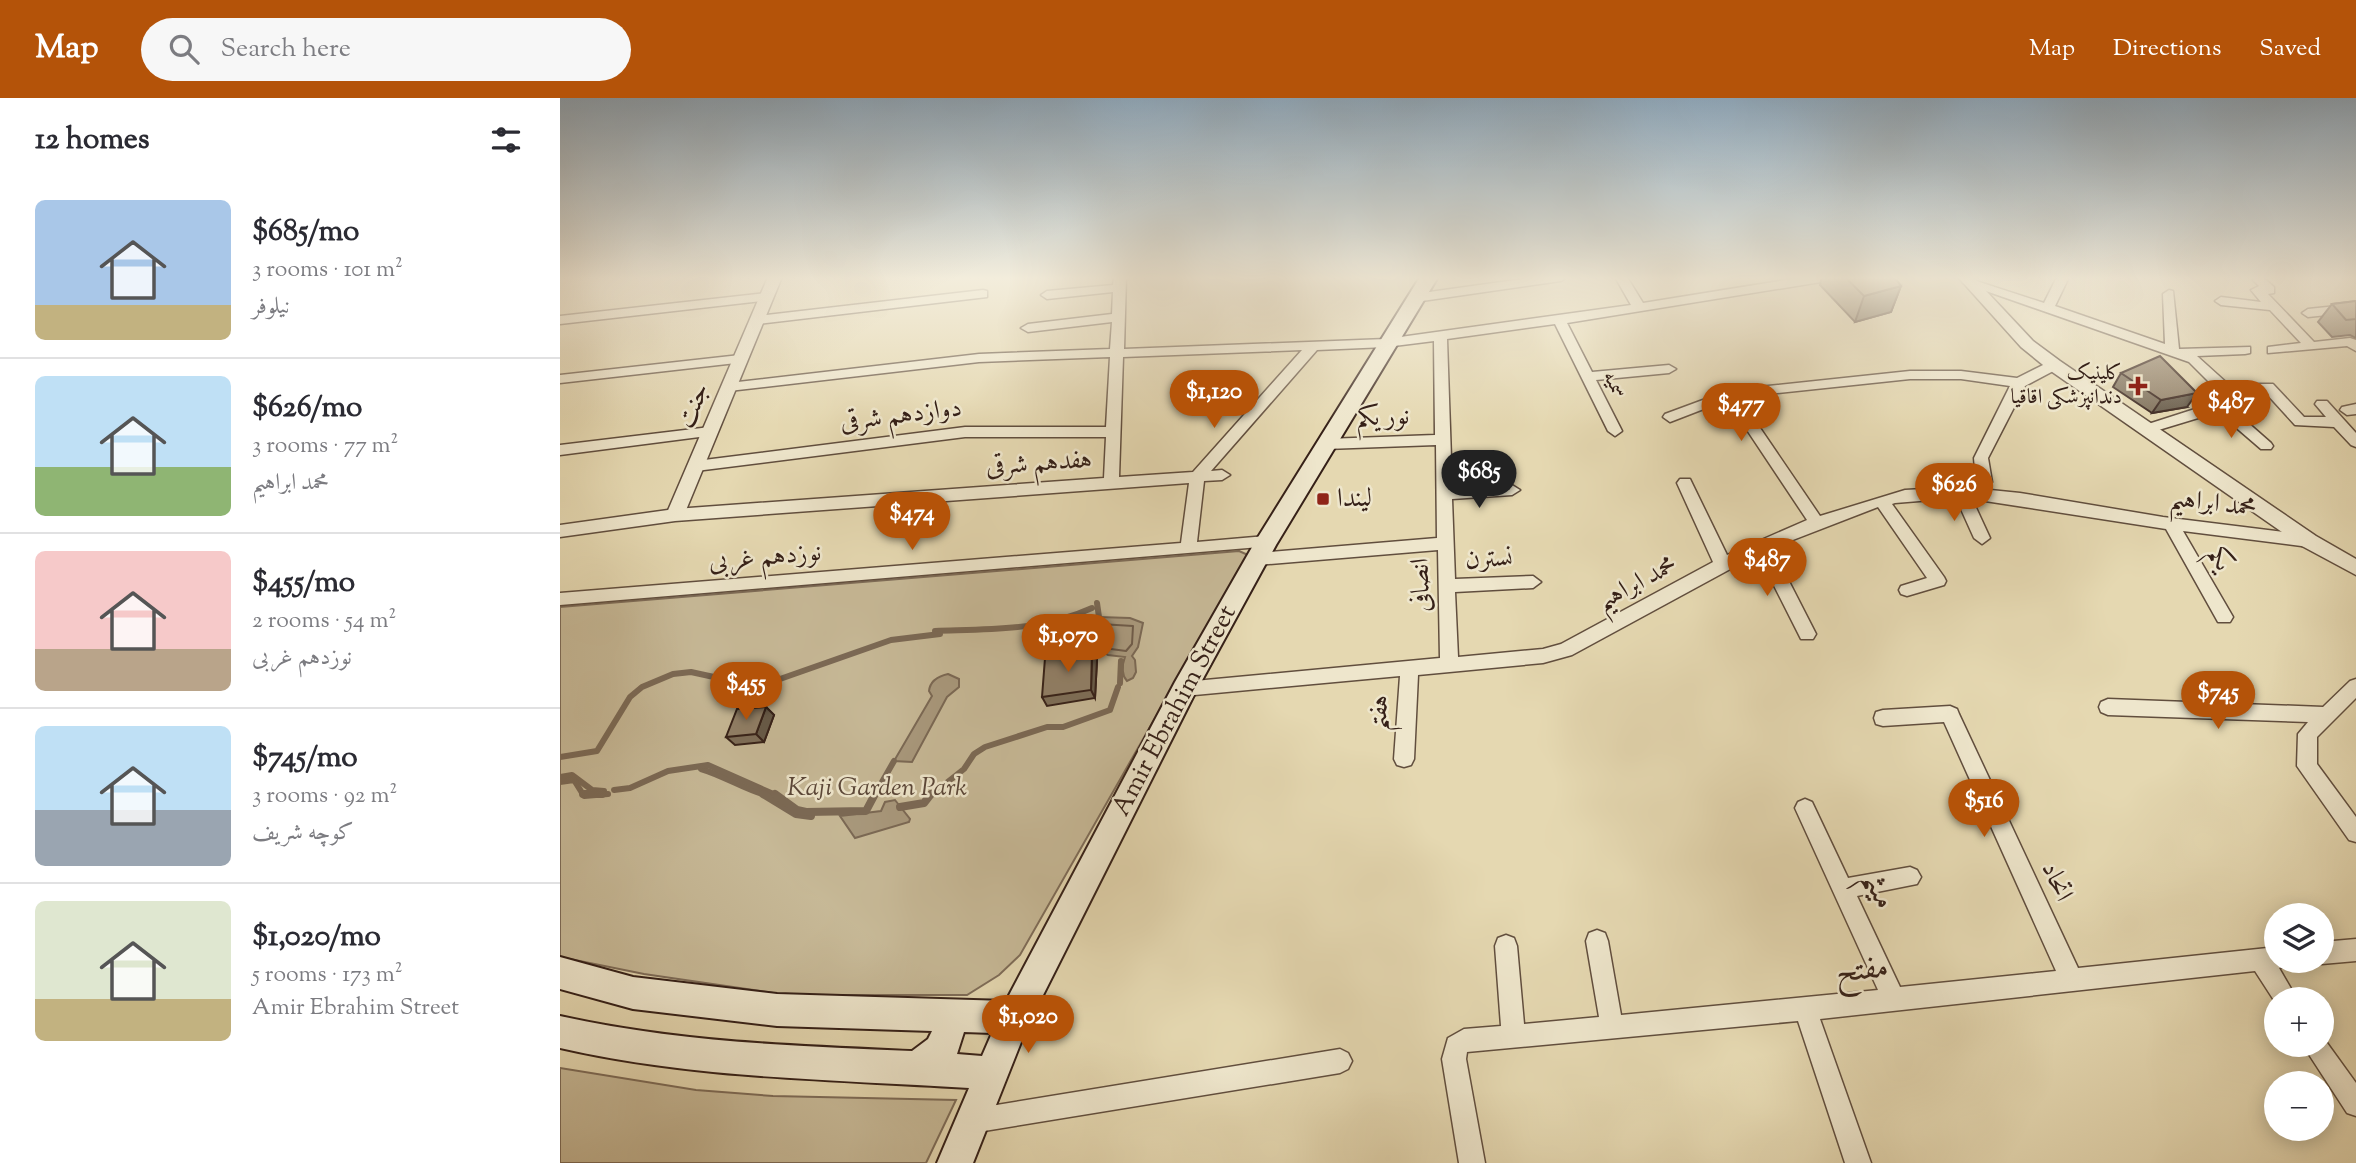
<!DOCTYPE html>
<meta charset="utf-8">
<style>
:root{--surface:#fff;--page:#f7f7f7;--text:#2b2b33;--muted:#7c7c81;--line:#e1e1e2;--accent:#b45309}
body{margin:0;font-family:"Sorts Mill Goudy",Amiri,serif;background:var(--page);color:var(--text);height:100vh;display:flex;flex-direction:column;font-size:26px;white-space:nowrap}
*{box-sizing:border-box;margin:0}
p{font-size:23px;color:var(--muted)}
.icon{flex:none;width:38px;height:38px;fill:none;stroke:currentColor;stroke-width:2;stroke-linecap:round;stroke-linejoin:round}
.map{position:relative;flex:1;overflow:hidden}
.sheet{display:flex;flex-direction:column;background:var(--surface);width:560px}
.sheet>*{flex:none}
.controls{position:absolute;left:1704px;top:805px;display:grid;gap:14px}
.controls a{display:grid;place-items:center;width:70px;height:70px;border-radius:50%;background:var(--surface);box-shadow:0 4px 18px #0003;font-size:35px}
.price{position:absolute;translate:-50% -60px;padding:0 16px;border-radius:24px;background:var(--accent);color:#fff;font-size:23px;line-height:46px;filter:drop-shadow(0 2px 4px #0008)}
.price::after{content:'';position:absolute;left:50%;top:42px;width:21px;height:16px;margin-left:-10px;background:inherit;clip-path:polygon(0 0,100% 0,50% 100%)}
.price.on{background:#222;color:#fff}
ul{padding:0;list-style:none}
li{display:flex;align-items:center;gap:21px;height:175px;padding:0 35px}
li+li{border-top:2px solid var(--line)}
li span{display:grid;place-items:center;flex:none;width:196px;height:140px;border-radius:10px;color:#555}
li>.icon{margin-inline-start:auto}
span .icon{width:84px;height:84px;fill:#fffc;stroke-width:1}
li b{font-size:30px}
h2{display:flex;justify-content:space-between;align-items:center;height:84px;padding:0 35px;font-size:30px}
header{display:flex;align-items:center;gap:42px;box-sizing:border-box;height:98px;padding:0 35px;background:var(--accent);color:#fff}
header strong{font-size:33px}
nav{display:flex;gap:38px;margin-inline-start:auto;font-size:24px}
.search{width:490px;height:63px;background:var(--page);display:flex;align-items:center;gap:18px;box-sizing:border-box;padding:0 24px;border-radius:38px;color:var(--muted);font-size:26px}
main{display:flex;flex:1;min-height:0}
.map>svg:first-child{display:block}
</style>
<header>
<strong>Map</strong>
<div class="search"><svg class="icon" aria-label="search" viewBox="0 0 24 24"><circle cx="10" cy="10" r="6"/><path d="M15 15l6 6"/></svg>Search here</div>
<nav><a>Map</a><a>Directions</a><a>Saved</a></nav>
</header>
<main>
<section class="sheet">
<h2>12 homes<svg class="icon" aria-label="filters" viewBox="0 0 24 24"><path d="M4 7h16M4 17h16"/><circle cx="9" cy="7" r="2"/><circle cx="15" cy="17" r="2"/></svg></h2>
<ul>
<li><span style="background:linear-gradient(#a9c7e8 75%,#c2b280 0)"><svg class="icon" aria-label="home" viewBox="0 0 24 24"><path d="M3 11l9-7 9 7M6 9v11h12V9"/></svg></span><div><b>$685/mo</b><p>3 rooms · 101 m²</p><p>نیلوفر</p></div></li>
<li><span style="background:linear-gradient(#bfe0f5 65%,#8fb573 0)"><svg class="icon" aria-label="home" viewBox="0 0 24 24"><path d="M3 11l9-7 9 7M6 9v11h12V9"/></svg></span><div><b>$626/mo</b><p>3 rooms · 77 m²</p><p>محمد ابراهیم</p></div></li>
<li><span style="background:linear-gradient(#f6c9c9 70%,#b9a48a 0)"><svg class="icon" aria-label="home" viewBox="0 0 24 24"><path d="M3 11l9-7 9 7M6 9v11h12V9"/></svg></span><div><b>$455/mo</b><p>2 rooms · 54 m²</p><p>نوزدهم غربی</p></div></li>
<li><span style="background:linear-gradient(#bfe0f5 60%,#9aa5b1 0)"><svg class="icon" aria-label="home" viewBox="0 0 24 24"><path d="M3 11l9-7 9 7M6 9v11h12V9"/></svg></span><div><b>$745/mo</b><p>3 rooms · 92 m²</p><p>کوچه شریف</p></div></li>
<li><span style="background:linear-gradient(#dfe7d0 70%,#c2b280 0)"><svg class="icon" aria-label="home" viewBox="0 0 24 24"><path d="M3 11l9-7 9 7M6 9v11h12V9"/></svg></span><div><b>$1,020/mo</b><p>5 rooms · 173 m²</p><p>Amir Ebrahim Street</p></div></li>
</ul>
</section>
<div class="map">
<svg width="1796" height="1065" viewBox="0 0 1796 1065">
<rect width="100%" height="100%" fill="#e5d8b1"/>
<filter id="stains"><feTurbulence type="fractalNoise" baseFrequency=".00286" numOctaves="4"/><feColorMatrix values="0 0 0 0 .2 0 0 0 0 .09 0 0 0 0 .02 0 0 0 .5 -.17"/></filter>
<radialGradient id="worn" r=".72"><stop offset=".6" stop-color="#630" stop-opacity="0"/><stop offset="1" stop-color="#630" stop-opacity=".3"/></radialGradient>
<!-- green -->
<g fill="#c7b997" stroke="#7e6c58" stroke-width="2">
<path d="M679,453L688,457L460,857L439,877L407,897H227L84,876L0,859V509Z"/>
<path d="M0,970L136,992L213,998L396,1002L366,1065H0Z"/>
</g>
<!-- water -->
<g fill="#a9997d" stroke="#7b6955" stroke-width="2">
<path d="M539,519L570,520L583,525L578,549L572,558L575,562L576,574L573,580L567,583C561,576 562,567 565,559L548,557L519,539L527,524Z"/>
<path d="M388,576L399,581V589L387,599L352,664L334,663L372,598L369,593C370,583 379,578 388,576Z"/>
<path d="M335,702L350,721L349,724L295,740L280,718L321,713L325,704Z"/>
</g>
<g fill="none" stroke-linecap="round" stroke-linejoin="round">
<!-- shore -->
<path stroke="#6f5c4a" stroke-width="2" d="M540,526L573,528L572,546L566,553L551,551L530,539L529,535Z"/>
<!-- stream-far1 -->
<g stroke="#7b6955" stroke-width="6">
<path d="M537,505L539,519"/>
<path d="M375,533C429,531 482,533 532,510"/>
<path d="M560,585L561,563"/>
<path d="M0,659L37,653L70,599L82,589L113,576L131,574L163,581H220L331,542L380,536"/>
<path d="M141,671C165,678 185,692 209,698"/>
<path d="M0,679L12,677L32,692L44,693"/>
<path d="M0,684L14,682L24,698L48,696"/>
<path d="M54,692L70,690L108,673L148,667L218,698"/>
<path d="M314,698L334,663"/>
<path d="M370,698L404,671L414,656L425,649L487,629H503L550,612L558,589"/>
</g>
<!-- stream -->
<g stroke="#7b6955" stroke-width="8">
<path d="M23,696H42"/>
<path d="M203,696L236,716L251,718"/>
<path d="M215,696L237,712L246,714L306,713L315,696"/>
<path d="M340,709L364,705L371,696"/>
</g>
<!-- minor casing -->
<g stroke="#614e3e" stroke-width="3">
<g id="minor">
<path d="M554,179H566L564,251L826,241L1071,207L1055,179H1067L1083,205L1244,179H1273L1267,183L1007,225L1032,274L1109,267L1116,271L1109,275L1036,282L1062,333L1055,338L1048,333L995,226L887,241L892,390L952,387L960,392L952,397L892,401L895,481L973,478L981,484L973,490L895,494L898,559L983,551L1001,546L1153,464L1117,385L1120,381H1130L1167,457L1247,422L1167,302L1110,324L1103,319L1105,316L1170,292L1350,273H1401L1457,280L1489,264H1499V270L1465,288L1428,360L1432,384L1424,389L1416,384L1414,360L1450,288L1401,281H1350L1179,299L1260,418L1345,392L1401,389L1460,395L1603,419L1749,437L1757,443L1749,449L1623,433L1673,519L1670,524H1658L1606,431L1412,401L1430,440L1422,446L1414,440L1396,400L1335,405L1332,406L1384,479L1386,483L1384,487L1347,498L1341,496L1339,492L1341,488L1367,480L1318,409L1212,450L1256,536L1253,541H1241L1198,456L1012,557L983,565L858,577L854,661L851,667L844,669L837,667L834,661L840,578L624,598L618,596L615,591L618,586L624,584L880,560L878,452L697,467L689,461L697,455L877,440L876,347L766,351L759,346L766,341L875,337L874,243L826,249L757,252L651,373L662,372L670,377L662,382L644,383L637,444L706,438L714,444L712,448L0,507V495L621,445L629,385L115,423L0,439V427L115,411L544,380L546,339H405L136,373L128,368L136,363L405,329H546L550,259L419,264L169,293L162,289L169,285L419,256L550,251L552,224L468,234L461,230L468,226L552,216L553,194L487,201L481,197L487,193L553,187ZM742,252L633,374L559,379L563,259Z"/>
<path d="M976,179H1007L1001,183L855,204L849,200L855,196Z"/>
<path d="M1404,179L1484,205L1497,179H1509L1495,208L1605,246L1603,196L1609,192L1613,193L1619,251L1690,249V255L1685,256L1637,258L1668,286H1713L1744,319H1766L1755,306L1757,303H1767L1796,335V349L1791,347L1774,329L1735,327L1704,293L1676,295L1683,303L1670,309L1711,345L1713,348L1711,351H1701L1658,314L1592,334H1582L1580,331L1582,328L1666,301L1629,264L1403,185L1401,182Z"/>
<path d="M1695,179H1703L1714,189V195L1708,196L1754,244L1790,240L1796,242V253L1787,248L1708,255V249L1741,245L1710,212L1661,207L1655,203L1661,199L1701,204L1691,192L1699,188L1693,182Z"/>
<path d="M423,192L427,193V199L197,226L191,222L197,218Z"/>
<path d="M206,195L212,199L210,202L0,226V218Z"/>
<path d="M1796,206V214L1748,219L1742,215L1748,211Z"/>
<path d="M180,257L187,261L185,264L0,285V277Z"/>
<path d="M1796,306V316L1787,317L1780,312L1782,309Z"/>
<path d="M150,329L157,334L155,337L0,357V347Z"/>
<path d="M1796,581V600L1757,639V666L1796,719V744L1789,742L1737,668L1738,636L1748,624L1548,617L1541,614L1539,609L1541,604L1548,601L1763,609L1790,583Z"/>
<path d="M1390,608L1397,611L1399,616L1518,870L1717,849V863H1727L1725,868L1719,870L1737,901H1717V907L1695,873L1260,921L1311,1065H1285L1238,923L907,954L906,961L925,1065H899L882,961L888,940L904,931L941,928L935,848L938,840L946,837L954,840L957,848L964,926L1039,919L1026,843L1029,835L1037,832L1045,835L1048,843L1061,917L1318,892L1235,710L1238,704L1245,701L1252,704L1288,780L1350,769L1357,772L1361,779L1357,786L1297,798L1340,889L1496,873L1384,624L1323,628L1316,626L1314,620L1316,614L1323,612Z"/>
<path d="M1796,841V863L1762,866L1754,863H1762V844Z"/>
<path d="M1762,938L1796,985V1018L1787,1015L1748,955L1744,947H1762Z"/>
<path d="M780,951L788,955L792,963L788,971L780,975L412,1035L403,1032L400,1023L403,1014L412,1011Z"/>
</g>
</g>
<!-- tertiary casing -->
<g stroke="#614e3e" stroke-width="3">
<g id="tertiary">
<path d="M208,179H222L124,417L122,422H108L106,417Z"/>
<path d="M1398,179H1413L1473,243L1500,263L1756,438L1796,461V477L1742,448L1488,271L1461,249Z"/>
</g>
</g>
<!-- secondary casing -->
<g stroke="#352018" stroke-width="4">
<path id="secondary" d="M860,179H878L716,447L634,597L467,929L413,1065H377L409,990C271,981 135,981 0,950V918C117,944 233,948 352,953L368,941L372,933L217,928L73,911L0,891V859L73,879L217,896L446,903L615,584L695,444ZM404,934L432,935L422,958L397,956Z"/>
</g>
<!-- minor -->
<use href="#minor" fill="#eee6cc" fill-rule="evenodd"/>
<!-- tertiary -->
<use href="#tertiary" fill="#eee6cc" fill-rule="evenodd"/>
<!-- secondary -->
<use href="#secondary" fill="#eee6cc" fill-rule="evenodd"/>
</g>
<!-- wall -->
<g fill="#7d6e59" stroke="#352018" stroke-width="2">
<path d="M1262,179H1334L1341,188L1331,214L1295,224L1260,187Z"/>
<path d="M1796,203V240L1790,237L1772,239L1758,224L1772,206Z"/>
<path d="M1561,275L1627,309L1592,315L1553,289Z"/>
<path d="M532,553L537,562L535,600L487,608L482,599Z"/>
<path d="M206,609L214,617L204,644L175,647L166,639Z"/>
</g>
<!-- shaded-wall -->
<g fill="#665a49" stroke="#352018" stroke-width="2">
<path d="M1341,188L1331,214L1295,224L1304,198Z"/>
<path d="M1637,295L1627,309L1592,315L1601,302Z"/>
<path d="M532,553L537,562L535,600L531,592Z"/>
<path d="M206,609L214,617L204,644L196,636Z"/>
</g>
<!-- building -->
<g fill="#918068" stroke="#352018" stroke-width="2">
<path d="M1285,179H1334L1341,188L1304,198Z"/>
<path d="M1796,203V221L1786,222L1772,206Z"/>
<path d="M1600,258L1637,295L1601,302L1561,275Z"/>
<path d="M532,553L531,592L482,599L485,560Z"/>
<path d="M206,609L196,636L166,639L177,611Z"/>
</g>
<!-- sky -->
<linearGradient id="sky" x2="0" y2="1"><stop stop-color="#8fa9bd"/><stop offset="0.55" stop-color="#f3eddc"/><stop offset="1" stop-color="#f3eddc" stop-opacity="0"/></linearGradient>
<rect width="1796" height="328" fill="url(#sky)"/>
<!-- markers -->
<g fill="#8f2418" stroke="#eee6cc" stroke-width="2.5">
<path d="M1574.5 277.5h7v7h7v7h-7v7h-7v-7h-7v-7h7z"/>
<rect x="756" y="394" width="14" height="14" rx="3.5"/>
</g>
<g text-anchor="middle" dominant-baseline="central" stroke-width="5" stroke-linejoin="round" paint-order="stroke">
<!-- far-poi labels -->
<g font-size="21" fill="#352018" stroke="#eee6cc" text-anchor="end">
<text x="1562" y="276">کلینیک<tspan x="1562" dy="24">دندانپزشکی اقاقیا</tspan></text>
</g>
<!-- far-street labels -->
<g font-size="21" fill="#352018" stroke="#eee6cc">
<text transform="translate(1054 287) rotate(62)">سمیه</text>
</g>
<!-- street labels -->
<g font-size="26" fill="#352018" stroke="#eee6cc">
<text transform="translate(134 308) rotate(-67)">جنت</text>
<text transform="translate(341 318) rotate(-7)">دوازدهم شرقی</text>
<text transform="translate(823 320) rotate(-2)">نور یکم</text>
<text transform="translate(479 366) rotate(-4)">هفدهم شرقی</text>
<text transform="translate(1653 406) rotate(7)">محمد ابراهیم</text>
<text transform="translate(205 460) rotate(-5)">نوزدهم غربی</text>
<text transform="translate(1659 461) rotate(60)">یکم</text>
<text transform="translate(929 462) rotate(-3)">نسترن</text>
<text transform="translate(1077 486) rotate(-28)">محمد ابراهیم</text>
<text transform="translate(862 487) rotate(-92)">انصافی</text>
<text transform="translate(615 613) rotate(-62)">Amir Ebrahim Street</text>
<text transform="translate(820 615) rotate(-87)">هفتم</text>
<text transform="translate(1496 784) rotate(65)">اتحاد</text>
</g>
<!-- poi labels -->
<g font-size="26" fill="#352018" stroke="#eee6cc" text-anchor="start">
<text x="777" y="401">لیندا</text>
</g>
<!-- park labels -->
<g font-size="26" font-style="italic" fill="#5a4638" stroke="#eee6cc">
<text x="317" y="690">Kaji Garden Park</text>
</g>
<!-- near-street labels -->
<g font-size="32" fill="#352018" stroke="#eee6cc">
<text transform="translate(1318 792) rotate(65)">میثم</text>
<text transform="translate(1302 873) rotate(-6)">مفتح</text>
</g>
</g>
<rect width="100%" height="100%" filter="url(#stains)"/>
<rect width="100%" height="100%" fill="url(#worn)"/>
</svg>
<div class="controls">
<a><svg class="icon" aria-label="layers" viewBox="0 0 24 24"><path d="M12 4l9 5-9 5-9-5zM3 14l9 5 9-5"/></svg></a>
<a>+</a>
<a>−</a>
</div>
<b class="price" style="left:654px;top:332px">$1,120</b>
<b class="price" style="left:1671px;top:342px">$487</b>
<b class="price" style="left:1181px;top:345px">$477</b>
<b class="price on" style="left:919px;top:412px">$685</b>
<b class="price" style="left:1394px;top:425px">$626</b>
<b class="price" style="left:352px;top:454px">$474</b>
<b class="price" style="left:1207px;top:500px">$487</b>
<b class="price" style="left:508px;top:576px">$1,070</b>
<b class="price" style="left:186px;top:624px">$455</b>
<b class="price" style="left:1658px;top:633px">$745</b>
<b class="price" style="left:1424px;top:741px">$516</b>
<b class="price" style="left:468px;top:957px">$1,020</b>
</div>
</main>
